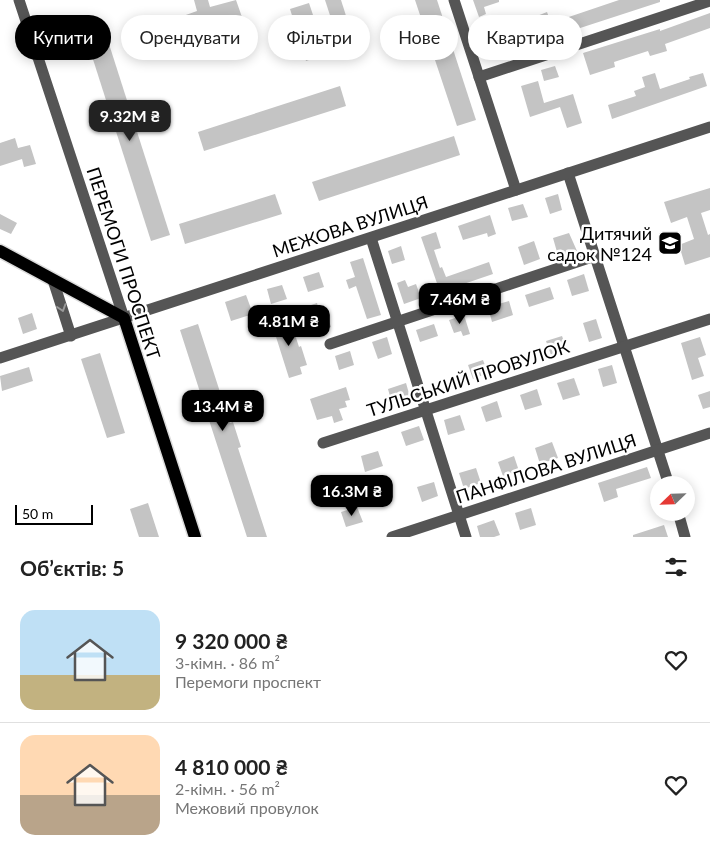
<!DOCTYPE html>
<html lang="uk">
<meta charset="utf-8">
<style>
:root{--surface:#fff;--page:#f6f6f6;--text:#222;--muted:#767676;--line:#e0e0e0;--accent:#000}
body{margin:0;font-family:Lato,sans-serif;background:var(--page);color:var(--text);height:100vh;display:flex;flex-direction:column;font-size:19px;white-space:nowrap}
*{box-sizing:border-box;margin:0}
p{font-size:16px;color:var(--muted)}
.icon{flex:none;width:28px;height:28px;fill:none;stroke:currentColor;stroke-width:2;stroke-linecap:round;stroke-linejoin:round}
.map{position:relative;height:537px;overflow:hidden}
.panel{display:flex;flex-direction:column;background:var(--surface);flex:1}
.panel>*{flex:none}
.hud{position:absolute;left:15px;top:15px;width:680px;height:45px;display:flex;gap:10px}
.needle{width:32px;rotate:247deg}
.fabs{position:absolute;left:650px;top:476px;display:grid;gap:10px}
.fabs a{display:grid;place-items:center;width:45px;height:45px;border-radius:50%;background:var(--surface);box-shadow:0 2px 12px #0003;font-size:25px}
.scale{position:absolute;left:15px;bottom:12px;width:78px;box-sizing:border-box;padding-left:5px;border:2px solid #000;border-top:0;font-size:14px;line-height:18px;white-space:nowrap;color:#000;-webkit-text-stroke:4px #fff;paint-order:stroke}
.price{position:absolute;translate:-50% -42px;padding:0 11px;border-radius:10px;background:var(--accent);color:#fff;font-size:16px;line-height:32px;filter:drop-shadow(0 1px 2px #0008)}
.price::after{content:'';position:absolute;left:50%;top:30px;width:15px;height:11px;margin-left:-8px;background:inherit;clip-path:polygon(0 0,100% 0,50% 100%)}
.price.active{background:#222;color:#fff}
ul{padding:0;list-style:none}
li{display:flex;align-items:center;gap:15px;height:125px;padding:0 20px}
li+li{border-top:1px solid var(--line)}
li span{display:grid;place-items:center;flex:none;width:140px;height:100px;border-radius:15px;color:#555}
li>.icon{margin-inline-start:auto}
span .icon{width:60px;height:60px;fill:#fffc;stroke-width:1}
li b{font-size:21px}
h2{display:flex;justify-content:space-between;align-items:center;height:60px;padding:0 20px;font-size:21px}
.pill{padding:0 18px;border-radius:22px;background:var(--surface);box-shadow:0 2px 12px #0003;font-size:18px;line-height:45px}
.pill.active{background:var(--accent);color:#fff}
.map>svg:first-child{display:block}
</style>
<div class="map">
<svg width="710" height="537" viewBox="0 0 710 537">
<rect width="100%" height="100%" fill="#fff"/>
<!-- building -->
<g fill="#c4c4c4">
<path d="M194,0H208L210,7L236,0L243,20L190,37L183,16L197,11Z"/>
<path d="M325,0H341L355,44L341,49Z"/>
<path d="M415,0H437L476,120L457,126Z"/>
<path d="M473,0H499V2L484,7L486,14L479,17Z"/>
<path d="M619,0H660V2L488,58L484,44L541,26L537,16L547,12L551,23Z"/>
<path d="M309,3L326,54L306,61L290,9Z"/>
<path d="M710,13V28L665,44L667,51L650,56L648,51L614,62L615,67L590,75L583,53L660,29V31Z"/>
<path d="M109,44L170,235L151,241L90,50Z"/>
<path d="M555,66L559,77L544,81L541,70Z"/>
<path d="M655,73L660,89L690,79L689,77L703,73L707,86L612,119L608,105L636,96L634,91L645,87L642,77Z"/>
<path d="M538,81L544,103L573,94L582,123L567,128L560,107L530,117L521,86Z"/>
<path d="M340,86L346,106L204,151L198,132Z"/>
<path d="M454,136L460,155L319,201L312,182Z"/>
<path d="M15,138L18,148L30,145L36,164L24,167L22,159L0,166V143Z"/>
<path d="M710,188V210L701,213L708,235L710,234V257L685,265L679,245L694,239L687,217L671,223L664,202Z"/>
<path d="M275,194L282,214L185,244L179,224Z"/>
<path d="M558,194L562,210L550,214L545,198Z"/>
<path d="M523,204L528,217L512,221L508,208Z"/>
<path d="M0,214L17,223L11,234L0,229Z"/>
<path d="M490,215L496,234L488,237L487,233L463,240L458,226Z"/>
<path d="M436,232L441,248L434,250L440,268L442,267L446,277L489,262L493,274L440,292L421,237Z"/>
<path d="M569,233L577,251L563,255L561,251L557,252L553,238Z"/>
<path d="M534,241L540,259L524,265L518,247Z"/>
<path d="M401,246L405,260L392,264L388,251Z"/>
<path d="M363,258L381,315L367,319L356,286L349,289L346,280L355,277L350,262Z"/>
<path d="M319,272L324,287L308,292L303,277Z"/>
<path d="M584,274L589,291L572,296L567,280Z"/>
<path d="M405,280L408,287L416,284L421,298L404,304L397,283Z"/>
<path d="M282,285L287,299L271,304L267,289Z"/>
<path d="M550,287L554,299L529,307L525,295Z"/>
<path d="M246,295L253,314L231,321L225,302Z"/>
<path d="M509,301L513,315L492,322L488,307Z"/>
<path d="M317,303L320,314L326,312L331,327L317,332L308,306Z"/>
<path d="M32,313L37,329L23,334L18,318Z"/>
<path d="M464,315L470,334L463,336L461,331L454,333L449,320Z"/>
<path d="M289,316L299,347L301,346L307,365L300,367L302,374L289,378L271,321Z"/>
<path d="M596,319L602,338L589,342L583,323Z"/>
<path d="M198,324L230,423L233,422L241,447L238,448L267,537H247L208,417L180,330Z"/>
<path d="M434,324L438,336L420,342L416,330Z"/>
<path d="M562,336L567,350L551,355L546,341Z"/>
<path d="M387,337L392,354L378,359L372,342Z"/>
<path d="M700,337L706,355L698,358L704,376L692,380L681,343Z"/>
<path d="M350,351L354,365L339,370L335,356Z"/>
<path d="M100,353L125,433L107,438L81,359Z"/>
<path d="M483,360L488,373L473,379L468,365Z"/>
<path d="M612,365L617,383L603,387L598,369Z"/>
<path d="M29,367L33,381L2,391L0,376Z"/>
<path d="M574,378L580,395L563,400L557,383Z"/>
<path d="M406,383L410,397L392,404L388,389Z"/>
<path d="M346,387L350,400L345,401L347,407L339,409L343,420L334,423L332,416L317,420L310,399Z"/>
<path d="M537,389L542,405L525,410L520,395Z"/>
<path d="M710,391V407L703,409L698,395Z"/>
<path d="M497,401L502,417L486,422L481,407Z"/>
<path d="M460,415L465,430L448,435L444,420Z"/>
<path d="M419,426L424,440L406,446L401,432Z"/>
<path d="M552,442L558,458L540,464L535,448Z"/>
<path d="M378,451L383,466L365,472L361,456Z"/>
<path d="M514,456L519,471L503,476L498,462Z"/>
<path d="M647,467L651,478L616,489L618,497L604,502L598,483Z"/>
<path d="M476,468L481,483L464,489L459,473Z"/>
<path d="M434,482L438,496L422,502L417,487Z"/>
<path d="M148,503L159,537H139L130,509Z"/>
<path d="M357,507L363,522L346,527L341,512Z"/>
<path d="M531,508L536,525L520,530L515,513Z"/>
<path d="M494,520L500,535L494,537H480L477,526Z"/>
<path d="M664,525L668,537H633V535Z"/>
</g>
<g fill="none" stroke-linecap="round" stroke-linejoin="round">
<!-- major casing -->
<g stroke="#dbdbdb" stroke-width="15">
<path id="major" d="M0,251L124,318L195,537"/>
</g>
<!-- minor -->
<g stroke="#555" stroke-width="11">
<path d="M19,0L124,318"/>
<path d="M454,0L516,190"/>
<path d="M479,77L710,1"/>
<path d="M568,173L669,485"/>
<path d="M371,238L466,537"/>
<path d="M53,280L71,336"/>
<path d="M330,344L595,256"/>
<path d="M0,358L710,127"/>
<path d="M323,443L710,319"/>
<path d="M678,512L685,537"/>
<path d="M392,537L710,433"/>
</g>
<!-- major -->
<use href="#major" stroke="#000" stroke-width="12"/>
</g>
<!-- one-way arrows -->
<defs><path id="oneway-chevron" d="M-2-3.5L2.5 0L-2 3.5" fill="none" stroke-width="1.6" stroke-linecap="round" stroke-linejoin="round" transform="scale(1.25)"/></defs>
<use stroke="#999" href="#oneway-chevron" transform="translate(62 308) rotate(72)"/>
<!-- icons -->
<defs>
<g id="school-square" transform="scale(1.25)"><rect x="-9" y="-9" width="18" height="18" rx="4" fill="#000" stroke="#fff"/><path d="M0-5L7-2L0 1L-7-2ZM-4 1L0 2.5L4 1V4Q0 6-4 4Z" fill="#fff"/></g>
</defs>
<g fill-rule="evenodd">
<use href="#school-square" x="670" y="243"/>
</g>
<g text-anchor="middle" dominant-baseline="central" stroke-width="5" stroke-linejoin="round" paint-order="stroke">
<!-- street labels -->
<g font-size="18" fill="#000" stroke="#fff">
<text transform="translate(350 226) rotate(-18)">МЕЖОВА ВУЛИЦЯ</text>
<text transform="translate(124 263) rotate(72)">ПЕРЕМОГИ ПРОСПЕКТ</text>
<text transform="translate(468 378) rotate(-18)">ТУЛЬСЬКИЙ ПРОВУЛОК</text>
<text transform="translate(546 468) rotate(-18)">ПАНФІЛОВА ВУЛИЦЯ</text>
</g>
<!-- poi labels -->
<g font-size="18" fill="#000" stroke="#fff" text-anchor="end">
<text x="652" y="233">Дитячий<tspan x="652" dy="21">садок №124</tspan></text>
</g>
</g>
</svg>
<div class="fabs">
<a><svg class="needle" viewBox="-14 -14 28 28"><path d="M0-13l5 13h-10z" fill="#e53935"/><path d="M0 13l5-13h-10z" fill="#767676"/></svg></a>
</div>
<div class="scale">50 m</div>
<b class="price active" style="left:130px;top:142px">9.32M ₴</b>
<b class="price" style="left:460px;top:325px">7.46M ₴</b>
<b class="price" style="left:289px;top:347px">4.81M ₴</b>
<b class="price" style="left:223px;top:432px">13.4M ₴</b>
<b class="price" style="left:352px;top:517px">16.3M ₴</b>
<div class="hud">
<a class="pill active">Купити</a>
<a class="pill">Орендувати</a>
<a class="pill">Фільтри</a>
<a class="pill">Нове</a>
<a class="pill">Квартира</a>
</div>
</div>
<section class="panel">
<h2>Об’єктів: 5<svg class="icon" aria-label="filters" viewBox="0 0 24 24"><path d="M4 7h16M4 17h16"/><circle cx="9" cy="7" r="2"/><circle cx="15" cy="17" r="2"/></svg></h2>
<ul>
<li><span style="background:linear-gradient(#bfe0f5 65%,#c2b280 0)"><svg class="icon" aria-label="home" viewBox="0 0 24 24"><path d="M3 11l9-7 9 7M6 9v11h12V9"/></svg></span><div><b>9 320 000 ₴</b><p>3-кімн. · 86 m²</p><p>Перемоги проспект</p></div><svg class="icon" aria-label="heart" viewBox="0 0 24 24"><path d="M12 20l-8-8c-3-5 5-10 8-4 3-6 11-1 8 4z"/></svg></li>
<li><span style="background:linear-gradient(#ffd9b3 60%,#b9a48a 0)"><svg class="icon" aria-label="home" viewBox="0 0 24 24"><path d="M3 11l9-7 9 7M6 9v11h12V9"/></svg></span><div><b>4 810 000 ₴</b><p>2-кімн. · 56 m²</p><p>Межовий провулок</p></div><svg class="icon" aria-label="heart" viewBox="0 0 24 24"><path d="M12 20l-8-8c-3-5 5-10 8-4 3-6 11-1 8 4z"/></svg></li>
</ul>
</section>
